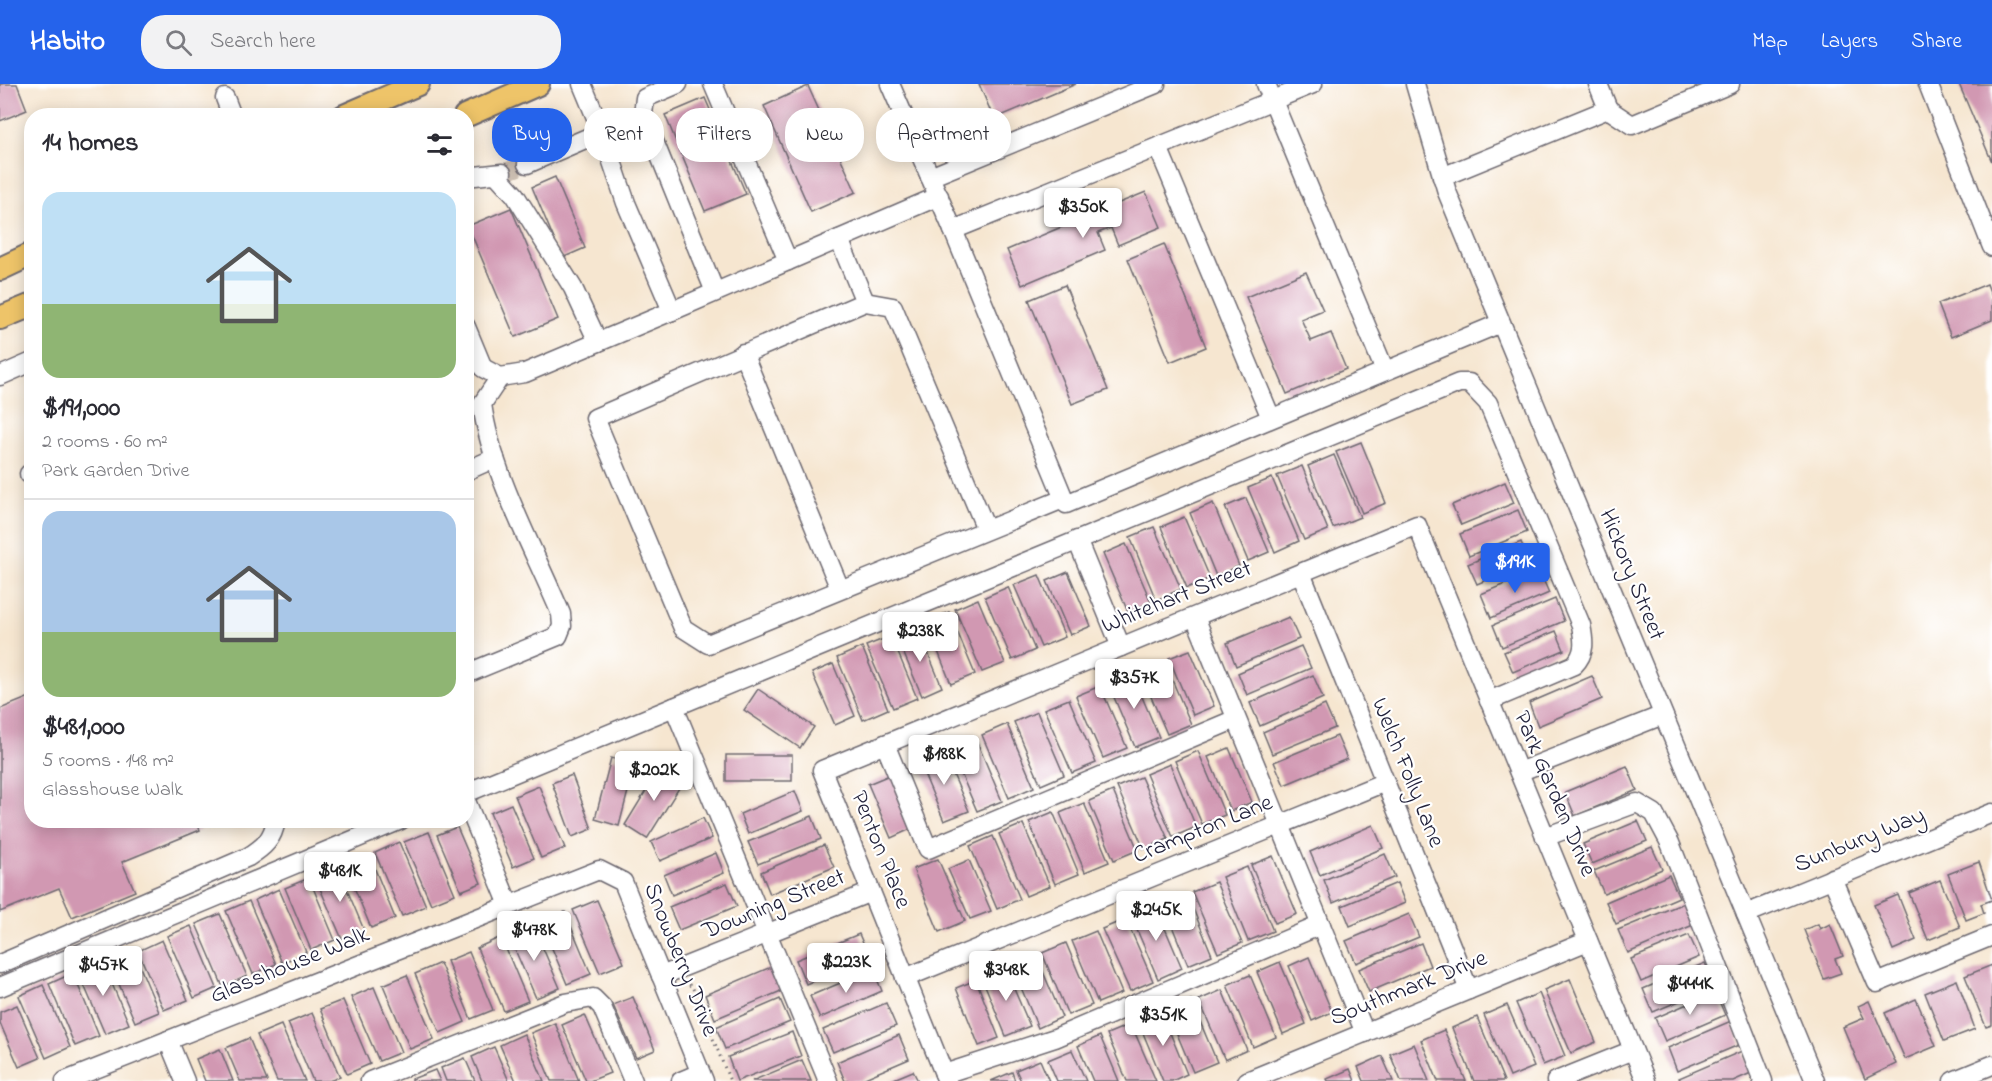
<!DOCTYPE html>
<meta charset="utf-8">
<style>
:root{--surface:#fff;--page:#f2f2f3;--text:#2b2b33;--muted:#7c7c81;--line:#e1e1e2;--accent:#2563eb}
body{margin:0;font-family:"Indie Flower",sans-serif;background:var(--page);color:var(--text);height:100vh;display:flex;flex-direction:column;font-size:22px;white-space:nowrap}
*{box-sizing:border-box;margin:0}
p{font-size:20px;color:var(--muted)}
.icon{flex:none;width:33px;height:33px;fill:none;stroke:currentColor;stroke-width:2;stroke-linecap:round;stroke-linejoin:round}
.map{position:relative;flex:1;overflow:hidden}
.sheet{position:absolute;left:24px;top:24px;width:450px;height:720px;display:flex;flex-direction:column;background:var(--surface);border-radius:24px;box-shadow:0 3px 15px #0003}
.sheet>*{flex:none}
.top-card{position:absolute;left:492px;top:24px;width:570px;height:54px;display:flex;gap:12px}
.price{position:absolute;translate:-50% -51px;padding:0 14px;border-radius:6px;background:#fff;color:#222;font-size:20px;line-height:39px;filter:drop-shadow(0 2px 3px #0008)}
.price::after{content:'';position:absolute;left:50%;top:36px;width:18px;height:14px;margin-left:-9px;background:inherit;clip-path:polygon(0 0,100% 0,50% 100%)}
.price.active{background:var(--accent);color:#fff}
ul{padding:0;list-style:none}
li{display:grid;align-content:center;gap:12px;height:318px;padding:0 18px}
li+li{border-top:2px solid var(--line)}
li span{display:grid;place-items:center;height:186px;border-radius:18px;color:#555}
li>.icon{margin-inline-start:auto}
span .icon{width:108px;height:108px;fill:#fffc;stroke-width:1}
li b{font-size:26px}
h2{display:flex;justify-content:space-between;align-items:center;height:72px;padding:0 18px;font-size:26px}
.chip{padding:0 21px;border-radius:24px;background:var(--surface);box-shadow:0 3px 15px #0003;font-size:21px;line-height:54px}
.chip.active{background:var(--accent);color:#fff}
header{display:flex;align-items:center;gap:36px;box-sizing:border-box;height:84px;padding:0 30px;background:var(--accent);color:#fff}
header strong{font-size:28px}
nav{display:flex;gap:33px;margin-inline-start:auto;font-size:21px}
.search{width:420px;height:54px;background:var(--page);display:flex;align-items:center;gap:15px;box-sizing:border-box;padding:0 21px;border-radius:24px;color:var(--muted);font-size:22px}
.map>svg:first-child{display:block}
</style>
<header>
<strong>Habito</strong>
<div class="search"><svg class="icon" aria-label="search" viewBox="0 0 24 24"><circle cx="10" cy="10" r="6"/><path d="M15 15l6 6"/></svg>Search here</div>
<nav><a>Map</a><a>Layers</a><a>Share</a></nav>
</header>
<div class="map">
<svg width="1992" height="997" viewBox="0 0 1992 997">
<rect width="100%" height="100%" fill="#fff"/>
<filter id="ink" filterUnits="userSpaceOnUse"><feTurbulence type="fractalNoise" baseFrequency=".0167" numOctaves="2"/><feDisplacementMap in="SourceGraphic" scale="12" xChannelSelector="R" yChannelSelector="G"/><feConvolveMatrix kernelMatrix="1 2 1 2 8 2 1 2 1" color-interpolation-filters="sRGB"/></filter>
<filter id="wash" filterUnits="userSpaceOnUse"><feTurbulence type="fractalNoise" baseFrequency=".008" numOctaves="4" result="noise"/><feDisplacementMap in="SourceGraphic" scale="24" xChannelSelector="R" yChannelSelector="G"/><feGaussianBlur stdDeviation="1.35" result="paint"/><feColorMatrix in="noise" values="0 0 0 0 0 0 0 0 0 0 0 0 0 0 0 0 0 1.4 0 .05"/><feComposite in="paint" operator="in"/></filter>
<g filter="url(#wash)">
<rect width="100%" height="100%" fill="#f6e6d0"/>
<g id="blocks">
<!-- building -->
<g fill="#d198b2">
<path d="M0,0H17L27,26L0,37Z"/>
<path d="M979,0H1076L994,35Z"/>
<path d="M1959,0H1992V78Z"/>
<path d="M808,2L856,108L811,128L764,22Z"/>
<path d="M705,14L746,110L705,127L665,31Z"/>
<path d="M555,93L585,164L562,174L532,103Z"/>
<path d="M1146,108L1161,143L1118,161L1111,144L1098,149L1105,166L1022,201L1007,166L1090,131L1094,140L1106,134L1102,126Z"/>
<path d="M511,124L558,235L515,253L468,142Z"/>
<path d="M1164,160L1206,263L1170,278L1128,175Z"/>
<path d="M1306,188L1323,226L1301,235L1311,257L1331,249L1346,285L1287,310L1246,213Z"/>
<path d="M1987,200L1992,213V236L1951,253L1938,220Z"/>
<path d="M1065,201L1108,306L1072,320L1029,216Z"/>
<path d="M1361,358L1386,419L1362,429L1336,368Z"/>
<path d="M1334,371L1360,433L1333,444L1308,382Z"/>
<path d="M1302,382L1328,446L1304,456L1277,392Z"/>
<path d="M1272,394L1299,457L1275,468L1248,404Z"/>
<path d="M1505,398L1514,419L1461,441L1452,421Z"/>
<path d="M1246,414L1269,468L1248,477L1225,423Z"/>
<path d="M1213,419L1239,482L1216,492L1190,429Z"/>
<path d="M1518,426L1527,448L1469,472L1460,450Z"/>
<path d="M1184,433L1210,494L1187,504L1161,443Z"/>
<path d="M1154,443L1181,505L1156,516L1130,453Z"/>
<path d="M1521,458L1529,478L1477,500L1468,480Z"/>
<path d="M1126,460L1151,518L1128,528L1103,470Z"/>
<path d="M1539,486L1549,509L1491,534L1481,510Z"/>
<path d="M1068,488L1091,542L1070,551L1047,497Z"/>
<path d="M1039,491L1065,553L1041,563L1014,501Z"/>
<path d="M1008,503L1035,566L1012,576L985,513Z"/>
<path d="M978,515L1005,579L982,588L955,525Z"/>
<path d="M1555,515L1564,537L1502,563L1493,541Z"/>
<path d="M949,528L975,590L951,600L926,537Z"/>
<path d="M1289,533L1299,555L1236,582L1227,559Z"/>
<path d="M919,547L942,603L922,612L898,556Z"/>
<path d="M1556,547L1564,566L1513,588L1504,568Z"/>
<path d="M891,552L917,614L893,624L866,562Z"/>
<path d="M1301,562L1311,584L1247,611L1238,589Z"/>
<path d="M862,563L888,625L863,636L837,574Z"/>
<path d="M1190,566L1214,622L1193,631L1169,574Z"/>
<path d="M1164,577L1191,640L1167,650L1140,587Z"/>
<path d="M833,580L855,632L835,641L812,589Z"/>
<path d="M1132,589L1159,653L1135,663L1108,599Z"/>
<path d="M1313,591L1323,614L1260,642L1250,619Z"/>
<path d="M1592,592L1602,615L1538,642L1529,619Z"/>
<path d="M1100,602L1127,664L1103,674L1076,612Z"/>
<path d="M758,605L814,643L800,664L744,626Z"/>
<path d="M32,612V736H196L200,746L122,778L135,807L72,833L59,804L0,828V625Z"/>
<path d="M1069,615L1096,679L1072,689L1044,625Z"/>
<path d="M1325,621L1335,644L1272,670L1263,648Z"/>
<path d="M1037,628L1064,691L1041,701L1014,638Z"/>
<path d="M1007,640L1034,703L1009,714L982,651Z"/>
<path d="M1337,652L1347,675L1284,701L1274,678Z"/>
<path d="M975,653L1002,717L977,727L950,664Z"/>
<path d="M1229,664L1252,718L1231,727L1208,673Z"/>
<path d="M943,667L969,727L944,737L919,678Z"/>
<path d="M1198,667L1225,731L1202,740L1175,677Z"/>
<rect x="726" y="671" width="66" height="26"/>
<path d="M611,674L635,680L619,742L595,735Z"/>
<path d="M1170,680L1196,743L1173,753L1146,690Z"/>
<path d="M661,682L684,696L647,755L625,741Z"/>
<path d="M1627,682L1637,706L1575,732L1565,708Z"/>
<path d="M892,690L915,743L891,754L868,700Z"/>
<path d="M572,691L592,745L572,753L552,699Z"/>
<path d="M1141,693L1168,755L1144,765L1117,703Z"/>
<path d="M539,702L565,764L541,774L515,712Z"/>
<path d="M795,707L803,727L748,750L740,730Z"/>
<path d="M1113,707L1138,766L1114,776L1089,717Z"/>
<path d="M1084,719L1109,778L1085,788L1060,729Z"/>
<path d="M511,720L534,774L513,783L490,729Z"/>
<path d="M1053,728L1079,790L1055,800L1029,738Z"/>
<path d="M812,732L821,755L758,780L748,758Z"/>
<path d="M703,734L712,754L660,777L651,758Z"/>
<path d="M1638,737L1647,757L1592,780L1583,760Z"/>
<path d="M1023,740L1050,802L1026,812L999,750Z"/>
<path d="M1373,741L1383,764L1320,791L1310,768Z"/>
<path d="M457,743L481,799L461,807L437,751Z"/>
<path d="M429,748L455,810L431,820L404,758Z"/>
<path d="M993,752L1020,815L997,825L970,762Z"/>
<path d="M399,758L426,822L402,832L375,769Z"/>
<path d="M824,761L834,783L770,810L761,788Z"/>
<path d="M1652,763L1662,785L1604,810L1594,787Z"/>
<path d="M716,769L724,789L672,811L664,791Z"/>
<path d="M1385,770L1395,793L1333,819L1324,796Z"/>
<path d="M1273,772L1297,830L1275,839L1251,781Z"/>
<path d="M370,773L395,834L371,844L346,784Z"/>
<path d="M938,775L965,837L939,848L913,785Z"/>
<path d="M969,776L991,827L970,835L948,785Z"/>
<path d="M1979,778L1992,816L1981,820L1984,829L1966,836L1948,790Z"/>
<path d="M1247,783L1273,847L1248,857L1222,793Z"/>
<path d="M338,784L364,846L342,855L315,793Z"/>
<path d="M1669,791L1679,813L1616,840L1606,818Z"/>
<path d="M309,794L335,856L311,866L285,804Z"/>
<path d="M1940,796L1960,843L1928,856L1909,809Z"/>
<path d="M1216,798L1242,859L1218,869L1192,808Z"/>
<path d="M727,799L737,822L679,846L669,823Z"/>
<path d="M1397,799L1405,819L1350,842L1342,822Z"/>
<path d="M279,805L306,868L282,879L255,816Z"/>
<path d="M1187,810L1212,871L1188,881L1163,820Z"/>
<path d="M1898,811L1916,856L1893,866L1874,821Z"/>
<path d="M597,816L624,879L600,889L573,826Z"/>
<path d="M249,817L276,880L253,890L226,827Z"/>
<path d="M1684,819L1693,841L1628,869L1618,846Z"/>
<path d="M1155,821L1182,884L1158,895L1131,832Z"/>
<path d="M565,828L591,890L567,900L541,838Z"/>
<path d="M220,830L247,892L223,903L196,840Z"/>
<path d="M1409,830L1419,853L1356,879L1346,857Z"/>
<path d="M1126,835L1153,897L1130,907L1102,845Z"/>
<path d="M1818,840L1820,845L1830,840L1843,872L1835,875L1841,889L1824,895L1804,846Z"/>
<path d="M533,841L560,904L536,914L509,852Z"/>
<path d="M191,842L217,904L194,914L167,852Z"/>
<path d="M1096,847L1122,909L1098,919L1072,857Z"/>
<path d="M859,850L869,873L806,900L796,876Z"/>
<path d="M1689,851L1699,873L1641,898L1631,875Z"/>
<path d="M501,853L528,917L504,927L477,864Z"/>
<path d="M162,856L188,916L164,926L138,867Z"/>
<path d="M1066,859L1092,921L1068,931L1042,869Z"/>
<path d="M1421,859L1430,882L1369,908L1359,885Z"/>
<path d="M132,864L159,928L135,938L108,874Z"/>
<path d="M469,868L493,926L471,935L447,877Z"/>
<path d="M1036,871L1062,933L1038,944L1012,882Z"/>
<path d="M1309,873L1332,928L1312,937L1289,882Z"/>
<path d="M102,876L129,940L105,950L78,887Z"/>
<path d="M1280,878L1306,940L1283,950L1257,888Z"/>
<path d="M440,879L465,938L440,949L415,890Z"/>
<path d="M1705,879L1715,902L1653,928L1643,905Z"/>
<path d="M1992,881V941L1986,943L1965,892Z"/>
<path d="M771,883L781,907L715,935L705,911Z"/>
<path d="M1005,884L1030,942L1006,952L982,894Z"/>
<path d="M873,885L882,907L820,934L810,912Z"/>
<path d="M73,889L99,952L75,962L49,900Z"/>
<path d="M407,891L434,955L410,965L383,901Z"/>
<path d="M1250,891L1276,953L1253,963L1227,901Z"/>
<path d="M1570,895L1596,958L1571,969L1544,906Z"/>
<path d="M976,896L999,954L979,962L956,904Z"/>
<path d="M1957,896L1975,945L1944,957L1925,909Z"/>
<path d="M43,901L70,963L46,974L19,912Z"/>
<path d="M374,903L401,968L379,977L351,913Z"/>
<path d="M1222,906L1247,966L1225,976L1199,916Z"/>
<path d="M1715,908L1725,931L1665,957L1655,934Z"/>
<path d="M1539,909L1565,972L1543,981L1516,919Z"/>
<path d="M633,913L655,966L636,974L613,921Z"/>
<path d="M780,915L790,938L725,965L716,943Z"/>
<path d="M1916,915L1936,962L1905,975L1885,929Z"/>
<path d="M343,916L370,980L347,990L320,925Z"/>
<path d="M1191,916L1217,978L1193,988L1167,926Z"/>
<path d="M1869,917L1896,980L1865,995L1843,943L1864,934L1858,922Z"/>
<path d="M886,919L896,942L833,968L823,946Z"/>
<path d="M17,921L40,974L19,983L0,939V928Z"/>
<path d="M1507,921L1534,983L1510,993L1484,931Z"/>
<path d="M1161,927L1187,990L1172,997H1163L1138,937Z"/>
<path d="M312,929L340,993L329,997H313L288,939Z"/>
<path d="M585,931L610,989L590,997H586L562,941Z"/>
<path d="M1477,933L1504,997H1474L1452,944Z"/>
<path d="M1731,937L1741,960L1677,987L1668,964Z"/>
<path d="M555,939L579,997H551L531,949Z"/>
<path d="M1131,940L1156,997H1127L1107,950Z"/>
<path d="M281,941L305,997H277L257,951Z"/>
<path d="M1444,946L1466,997H1438L1421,956Z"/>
<path d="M792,948L801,972L737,997L728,973Z"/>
<path d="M524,950L544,997H516L500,961Z"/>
<path d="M899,951L909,975L858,997H845L837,978Z"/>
<path d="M1100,952L1119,997H1093L1078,962Z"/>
<path d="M249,954L267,997H240L226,964Z"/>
<path d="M1414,960L1429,997H1401L1390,970Z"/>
<path d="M494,963L509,997H482L472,973Z"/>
<path d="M220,965L233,997H205L196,975Z"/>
<path d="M1072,966L1086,997H1057L1048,976Z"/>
<path d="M1742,967L1751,989L1733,997H1681L1679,994Z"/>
<path d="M1382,972L1393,997H1364L1358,983Z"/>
<path d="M465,974L475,997H446L441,984Z"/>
<path d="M802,976L811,997H752Z"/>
<path d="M1040,976L1049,997H1021L1016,986Z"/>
<path d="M1350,985L1355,997H1328L1327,995Z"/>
<path d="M435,986L440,997H412V995Z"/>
<path d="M913,987L918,997H889Z"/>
<path d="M1012,988L1015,997H991Z"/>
</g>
</g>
</g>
<g filter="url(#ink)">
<use href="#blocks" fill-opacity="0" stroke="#6c676f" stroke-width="1.5"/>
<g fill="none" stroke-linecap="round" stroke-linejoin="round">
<!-- minor-tunnel -->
<path stroke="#ccbfb2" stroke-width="18" stroke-dasharray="18 9" stroke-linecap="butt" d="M502,89L527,80"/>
<!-- minor casing -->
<g stroke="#6c676f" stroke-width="21">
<g id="minor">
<path d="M890,0L953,146L1313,0"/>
<path d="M1266,0L1385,287"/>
<path d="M1415,0L1447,108L1815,997"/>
<path d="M1598,0L1608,25L1632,41L1730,0"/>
<path d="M1928,0L1992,163"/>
<path d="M225,14L232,32"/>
<path d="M643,30L715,208"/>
<path d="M1158,63L1271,334"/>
<path d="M527,80L643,30L645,14L678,0"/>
<path d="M496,90L515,111L573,204L598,258"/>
<path d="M466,93L502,89"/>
<path d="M930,93L1156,0"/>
<path d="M1442,93L1608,25"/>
<path d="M953,146L1066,420L1501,239"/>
<path d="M839,155L865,218L595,334L683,544L708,560L1063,415"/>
<path d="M788,177L939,112"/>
<path d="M865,218L893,223L986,445"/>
<path d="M672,227L788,177L713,0"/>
<path d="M466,243L483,284L500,293L525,289L672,227L626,119L602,48L582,0"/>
<path d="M743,269L840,505"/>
<path d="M0,292L32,278"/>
<path d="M466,387L495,374"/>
<path d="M29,390L32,389"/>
<path d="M1077,456L1121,563"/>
<path d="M1301,489L1469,906"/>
<path d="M1195,533L1365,949"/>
<path d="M466,590L558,552L562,542L561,530C533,463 492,391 482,320L500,293"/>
<path d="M885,660L928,765L1236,635"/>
<path d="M1519,688L1663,631"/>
<path d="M466,709L674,623"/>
<path d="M466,717L509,821"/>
<path d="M1545,753L1637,719L1654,729L1670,759L1763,997"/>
<path d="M1832,794L1877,899L1992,852"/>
<path d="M1746,830L1992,729"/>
<path d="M0,880L248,773C264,763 273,755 276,736"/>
<path d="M661,892L871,808"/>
<path d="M905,894L1385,698"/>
<path d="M0,903L401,736"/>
<path d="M168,956L185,997"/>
<path d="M944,990L1055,954L1321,841"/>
<path d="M65,997L599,786L623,798L704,997"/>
<path d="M370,997L565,919L593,914L602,923L633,997"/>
<path d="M681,997L700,989"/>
<path d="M828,997L674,623L1459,299H1469L1488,319L1581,541C1584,557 1586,569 1574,581L1489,617"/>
<path d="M947,997L822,686L1417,441L1646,997"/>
<path d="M1247,997L1588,857"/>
<path d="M1556,997L1633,966"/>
<path d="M1953,997L1992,981"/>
</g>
</g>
<!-- major casing -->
<g stroke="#6c676f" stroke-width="26">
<g id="major">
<path d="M344,32L418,0"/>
<path d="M465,32L538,0"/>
<path d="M0,185L32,170"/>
<path d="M0,234L32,221"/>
</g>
</g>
<!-- path -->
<path stroke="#6c676f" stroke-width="3" stroke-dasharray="1.5 4.5" stroke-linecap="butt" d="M689,901L692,902L730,997"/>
<!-- minor -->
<use href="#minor" stroke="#fff" stroke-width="18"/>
<!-- major -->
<use href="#major" stroke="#eec469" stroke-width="22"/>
</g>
</g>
<g text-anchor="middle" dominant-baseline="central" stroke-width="4.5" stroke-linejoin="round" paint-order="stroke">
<!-- street labels -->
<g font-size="24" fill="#22223b" stroke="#fff">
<text transform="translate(1631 491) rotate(68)">Hickory Street</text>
<text transform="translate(1177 514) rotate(-22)">Whitehart Street</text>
<text transform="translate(1407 689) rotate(68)">Welch Folly Lane</text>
<text transform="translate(1554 710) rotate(67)">Park Garden Drive</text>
<text transform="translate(1203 746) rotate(-22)">Crampton Lane</text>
<text transform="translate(1860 757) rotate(-22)">Sunbury Way</text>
<text transform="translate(880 766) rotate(68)">Penton Place</text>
<text transform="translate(774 821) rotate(-22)">Downing Street</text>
<text transform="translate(680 876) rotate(68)">Snowberry Drive</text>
<text transform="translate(290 882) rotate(-22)">Glasshouse Walk</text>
<text transform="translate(1409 905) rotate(-22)">Southmark Drive</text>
</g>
</g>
</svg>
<b class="price" style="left:1083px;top:155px">$350K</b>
<b class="price active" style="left:1515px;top:510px">$191K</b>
<b class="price" style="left:920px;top:579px">$238K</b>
<b class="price" style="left:1134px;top:626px">$357K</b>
<b class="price" style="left:944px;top:702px">$188K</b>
<b class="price" style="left:654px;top:718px">$202K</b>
<b class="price" style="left:340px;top:819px">$481K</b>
<b class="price" style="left:1156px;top:858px">$245K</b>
<b class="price" style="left:534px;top:878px">$478K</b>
<b class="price" style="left:846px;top:910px">$223K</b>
<b class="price" style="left:103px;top:913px">$457K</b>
<b class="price" style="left:1006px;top:918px">$348K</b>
<b class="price" style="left:1690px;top:932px">$444K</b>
<b class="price" style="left:1163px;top:963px">$351K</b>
<div class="top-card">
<a class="chip active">Buy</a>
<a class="chip">Rent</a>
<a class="chip">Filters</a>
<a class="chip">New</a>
<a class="chip">Apartment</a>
</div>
<section class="sheet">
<h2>14 homes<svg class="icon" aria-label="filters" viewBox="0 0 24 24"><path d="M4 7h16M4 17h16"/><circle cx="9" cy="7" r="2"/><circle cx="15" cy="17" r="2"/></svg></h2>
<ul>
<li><span style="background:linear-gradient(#bfe0f5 60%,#8fb573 0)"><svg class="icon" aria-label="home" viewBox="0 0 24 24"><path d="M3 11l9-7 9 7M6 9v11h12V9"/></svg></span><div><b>$191,000</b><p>2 rooms · 60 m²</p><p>Park Garden Drive</p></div></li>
<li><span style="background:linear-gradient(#a9c7e8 65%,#8fb573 0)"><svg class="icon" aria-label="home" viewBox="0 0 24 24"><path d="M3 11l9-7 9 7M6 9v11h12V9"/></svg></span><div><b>$481,000</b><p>5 rooms · 148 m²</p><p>Glasshouse Walk</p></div></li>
</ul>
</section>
</div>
